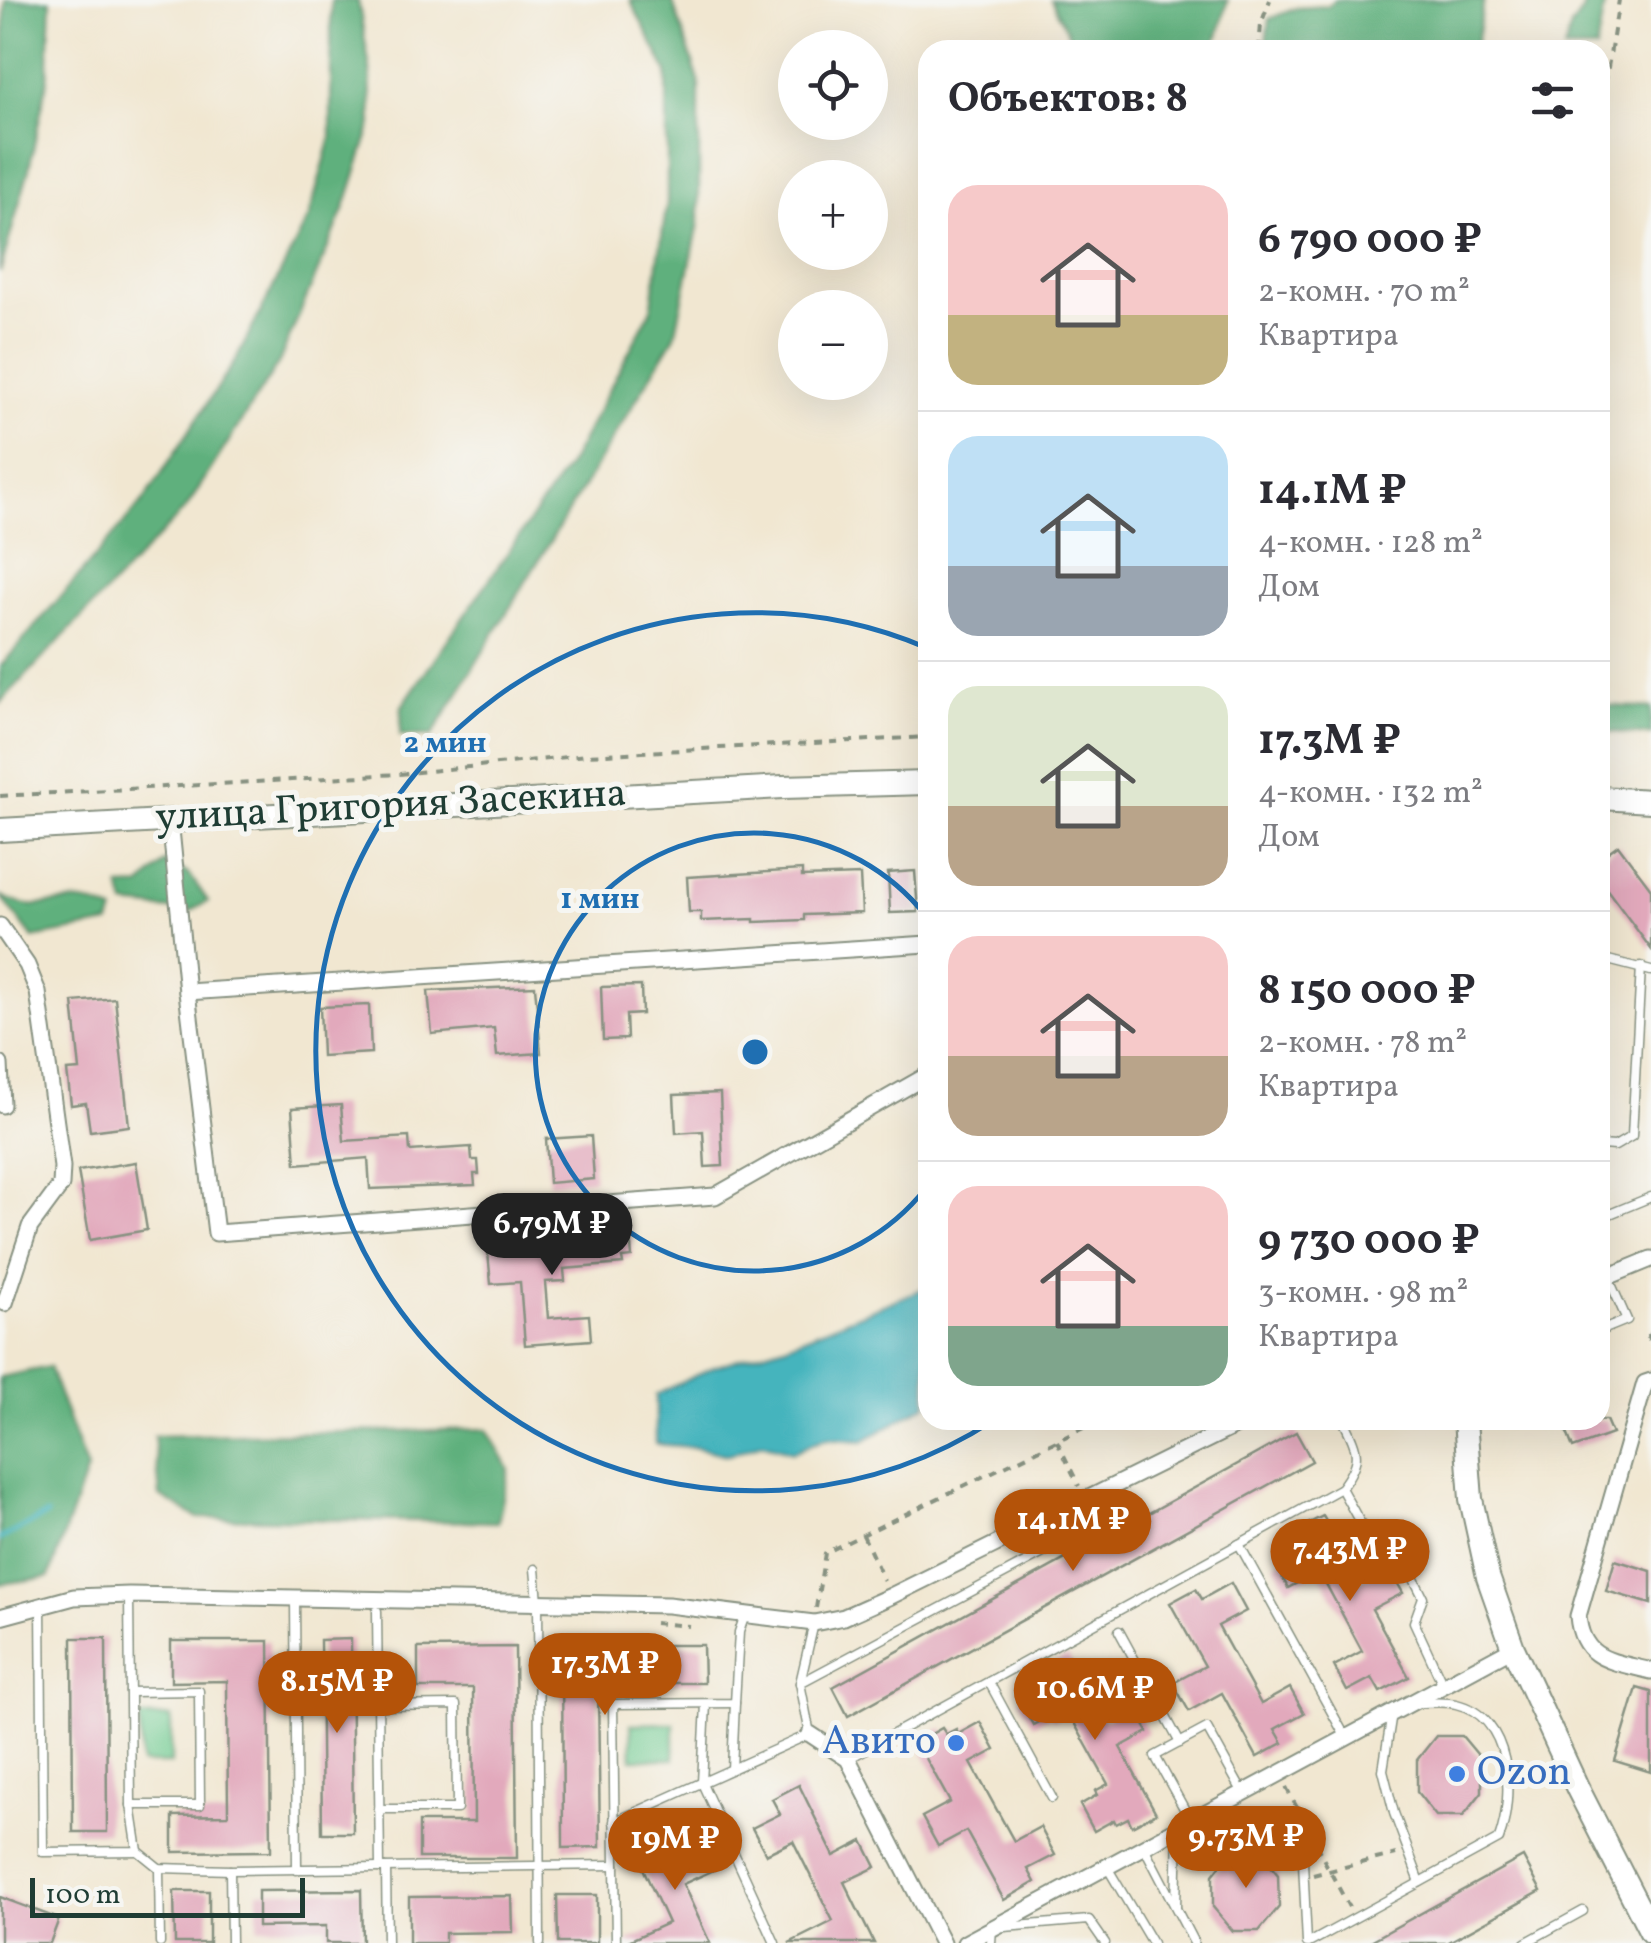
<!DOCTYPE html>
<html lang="ru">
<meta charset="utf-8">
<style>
:root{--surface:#fff;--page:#f7f7f7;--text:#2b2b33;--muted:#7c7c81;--line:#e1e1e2;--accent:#b45309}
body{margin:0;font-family:Vollkorn,serif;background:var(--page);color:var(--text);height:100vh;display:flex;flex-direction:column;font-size:38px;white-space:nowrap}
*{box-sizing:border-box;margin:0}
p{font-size:32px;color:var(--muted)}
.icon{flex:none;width:55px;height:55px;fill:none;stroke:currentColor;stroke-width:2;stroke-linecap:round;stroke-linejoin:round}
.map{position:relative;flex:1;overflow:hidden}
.details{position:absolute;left:918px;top:40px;width:692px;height:1390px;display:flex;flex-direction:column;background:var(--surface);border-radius:30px;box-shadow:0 10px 40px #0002}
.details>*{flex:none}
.buttons{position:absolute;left:778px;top:30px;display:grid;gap:20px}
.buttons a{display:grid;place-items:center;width:110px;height:110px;border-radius:50%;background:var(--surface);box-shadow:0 10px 40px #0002;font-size:50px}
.scale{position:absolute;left:30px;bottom:25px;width:275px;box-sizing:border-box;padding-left:10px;border:5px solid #1f3d34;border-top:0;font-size:28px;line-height:35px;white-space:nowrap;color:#1f3d34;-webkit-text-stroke:8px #f6f6f2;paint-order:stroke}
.price{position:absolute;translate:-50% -85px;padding:0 22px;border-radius:35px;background:var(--accent);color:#fff;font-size:32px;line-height:65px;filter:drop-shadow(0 2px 5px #0008)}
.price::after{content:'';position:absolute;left:50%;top:60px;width:30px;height:22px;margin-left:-15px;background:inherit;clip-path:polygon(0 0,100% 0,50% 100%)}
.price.on{background:#222;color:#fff}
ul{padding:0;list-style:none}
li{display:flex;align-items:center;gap:30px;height:250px;padding:0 30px}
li+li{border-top:2px solid var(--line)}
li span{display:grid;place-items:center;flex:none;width:280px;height:200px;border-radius:30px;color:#555}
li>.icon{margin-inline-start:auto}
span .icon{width:120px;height:120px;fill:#fffc;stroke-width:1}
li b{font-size:42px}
h2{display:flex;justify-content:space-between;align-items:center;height:120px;padding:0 30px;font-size:42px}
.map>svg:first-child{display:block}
</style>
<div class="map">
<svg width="1651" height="1943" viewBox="0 0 1651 1943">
<rect width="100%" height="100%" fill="#f6f6f2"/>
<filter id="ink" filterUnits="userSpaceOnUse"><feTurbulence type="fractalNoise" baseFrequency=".01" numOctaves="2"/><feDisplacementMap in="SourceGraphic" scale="20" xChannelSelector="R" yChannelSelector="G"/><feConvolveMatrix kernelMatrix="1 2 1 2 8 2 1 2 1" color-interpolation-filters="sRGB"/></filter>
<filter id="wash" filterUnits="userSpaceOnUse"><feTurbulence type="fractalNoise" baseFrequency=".0048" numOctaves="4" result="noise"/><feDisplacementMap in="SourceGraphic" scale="40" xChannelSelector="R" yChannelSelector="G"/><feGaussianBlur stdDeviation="2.25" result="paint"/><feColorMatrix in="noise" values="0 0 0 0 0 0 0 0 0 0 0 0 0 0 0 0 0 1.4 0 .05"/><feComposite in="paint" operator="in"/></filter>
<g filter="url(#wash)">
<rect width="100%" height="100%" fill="#f1e7d1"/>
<!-- green -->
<g fill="#73cc93" stroke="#498464" stroke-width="2.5">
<path d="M140,1717H171V1764H141Z"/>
<path d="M674,1723V1759H632L631,1724Z"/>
</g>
<!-- forest -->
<g fill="#5eb07d" stroke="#3e7658" stroke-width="2.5">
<path d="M5,0H50L51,5L47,83L29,169L0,272V95L4,82Z"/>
<path d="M331,0H358L370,69L372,124L344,210L279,362L187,507L0,703V667L144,500L237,358L309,217L331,137Z"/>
<path d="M630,0H672L699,81V223L675,336L432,736L400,735L402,706L571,461L651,310L667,202V72Z"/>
<path d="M1051,0H1228L1214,50H1090L1070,37Z"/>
<path d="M1336,0H1484L1475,50H1265L1269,19L1296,8L1327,6Z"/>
<path d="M1584,0H1605L1596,50H1564L1571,27L1583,10Z"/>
<path d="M1600,705L1651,708V735L1600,731Z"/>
<path d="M166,861L190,875L208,901L189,912L125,905L120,887L141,886Z"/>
<path d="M0,895C36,915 48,899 82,902C92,902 104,909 114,912L110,924L33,938Z"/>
<path d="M49,1367L87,1470L49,1577L0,1584V1377Z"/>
<path d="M487,1429L509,1469L498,1522L198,1518L160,1496L154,1436Z"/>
</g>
<!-- water -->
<path fill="#44b4bd" stroke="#327878" stroke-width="2.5" d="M927,1287V1404L863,1441L825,1438L793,1452L762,1443L728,1455L693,1447L656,1444V1395L713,1367L785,1345Z"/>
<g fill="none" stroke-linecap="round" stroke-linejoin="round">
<!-- stream -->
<path stroke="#44b4bd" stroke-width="5" d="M0,1539L47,1515"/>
</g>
<g id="blocks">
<!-- building -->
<g fill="#e2a9bc">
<path d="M1618,845L1651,889V949L1600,880V858Z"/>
<path d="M802,870V877L860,875L862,913L804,915V920L754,922V919L701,921V912H689L687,877Z"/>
<path d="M915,871L918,912L890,913L888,873Z"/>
<path d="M535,986L541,1053L497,1056L494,1028L432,1034L428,991Z"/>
<path d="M641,986L642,1014L626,1015L627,1039L603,1040L601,987Z"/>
<path d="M115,998L129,1126L90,1131L86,1103L71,1105L67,1071L80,1070L73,1002Z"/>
<path d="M369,1005L371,1053L322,1056L320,1007Z"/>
<path d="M720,1093L723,1166L705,1167L703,1131L676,1133L674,1095Z"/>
<path d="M341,1105L344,1141L409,1137L410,1151L471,1147L472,1160H478L479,1174H474L475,1185L370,1189L368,1158L296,1164L292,1108Z"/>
<path d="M591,1136L594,1179L549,1183L546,1139Z"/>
<path d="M136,1162L147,1230L90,1240L78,1171Z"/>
<path d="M630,1234L632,1257L622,1258L623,1264L564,1269L565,1281L545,1282L548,1318L589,1315L591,1340L525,1345L520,1282L491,1284L487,1242Z"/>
<path d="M1562,1420H1606L1612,1434L1573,1448Z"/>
<path d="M1296,1432L1312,1461L848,1716L833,1687Z"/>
<path d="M1323,1516L1359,1581L1388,1566L1403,1593L1372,1609L1409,1677L1380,1692L1372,1678L1347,1691L1334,1666L1362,1651L1319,1571L1288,1588L1275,1564L1305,1548L1296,1530Z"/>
<path d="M1615,1560L1651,1571V1604L1606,1591Z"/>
<path d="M1231,1583L1246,1611L1218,1626L1261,1704L1290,1688L1304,1713L1275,1729L1283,1743L1257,1757L1222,1693L1189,1711L1173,1683L1205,1666L1170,1603L1196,1589L1202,1599Z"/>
<path d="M72,1638H106L107,1832H73Z"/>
<path d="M351,1639L353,1833H322L320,1640Z"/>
<path d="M171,1641H269L271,1851L173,1852V1816L228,1815L227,1681L171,1682Z"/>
<path d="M562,1645H703L704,1683H598L600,1847L563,1848Z"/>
<path d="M515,1647L517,1858H419V1822H474L473,1688H418V1648Z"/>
<path d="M1068,1656L1104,1721L1133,1705L1148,1732L1120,1747L1156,1813L1132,1826L1128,1818L1116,1824L1114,1820L1094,1831L1080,1805L1097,1795L1095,1791L1108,1784L1068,1712L1053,1720L1051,1715L1033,1725L1019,1699L1038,1689L1036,1685L1046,1679L1041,1670Z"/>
<path d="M1637,1688L1651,1692V1772L1615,1761Z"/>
<path d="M980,1722L995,1750L971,1763L1014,1841L1040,1827L1055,1855L1028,1869L1035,1882L1004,1900L966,1831L938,1846L922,1817L950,1802L917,1742L942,1728L946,1734L956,1729L958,1734Z"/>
<path d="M1436,1736H1462L1482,1760V1792L1463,1816H1436L1417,1792V1760Z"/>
<path d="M799,1785L834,1856L863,1841L876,1867L844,1882L874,1943H789L833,1921L793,1841L766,1854L752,1828L780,1814L772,1799Z"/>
<path d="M663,1842L670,1857L701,1843L714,1870L683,1884L710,1943H624L668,1923L636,1853Z"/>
<path d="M1232,1851H1259L1278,1875L1279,1907L1259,1931H1233L1213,1907V1875Z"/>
<path d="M1523,1857L1541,1891L1447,1943H1367Z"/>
<path d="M361,1890L362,1943H326V1926L258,1927V1891Z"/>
<path d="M174,1891H209V1943H175Z"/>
<path d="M557,1895H597V1943H558Z"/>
<path d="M512,1896L513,1932L445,1933V1943H409V1897Z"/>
<path d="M0,1897L59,1919L50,1943H0Z"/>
</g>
</g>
</g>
<g filter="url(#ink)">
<use href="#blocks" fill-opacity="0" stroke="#889282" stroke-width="2.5"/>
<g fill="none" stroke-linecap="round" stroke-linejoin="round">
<!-- lane casing -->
<g stroke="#889282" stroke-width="11">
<g id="lane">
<path d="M1600,958L1651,971"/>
<path d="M1600,1145L1615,1146L1632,1136L1641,966"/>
<path d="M1600,1218L1651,1197"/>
<path d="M1600,1259L1627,1320L1600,1331"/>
<path d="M1341,1488L1374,1548L1401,1553L1423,1597L1414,1622L1443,1685"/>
<path d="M1239,1544L1346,1738"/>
<path d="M535,1569L538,1601L540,1943"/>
<path d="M295,1598L297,1870"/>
<path d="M41,1603L43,1852L138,1851L131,1805L129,1595"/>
<path d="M377,1611L380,1868"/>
<path d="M1119,1631L1180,1743"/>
<path d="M989,1682L1052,1798"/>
<path d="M800,1683L1049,1550L1053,1518"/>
<path d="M130,1692L199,1691L200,1805H131"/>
<path d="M706,1704L702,1783L775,1943"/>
<path d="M379,1706L456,1705L457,1809H379"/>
<path d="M1392,1713L1383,1770L1394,1813L1420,1882"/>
<path d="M848,1759L1341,1488C1363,1459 1358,1451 1343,1420"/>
<path d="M732,1769L735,1703"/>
<path d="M1243,1793L1207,1728L1155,1756L1191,1821L1228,1817L1285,1821L1302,1842L1307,1943"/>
<path d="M614,1822L810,1734L800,1683L814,1623"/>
<path d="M1144,1847L1194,1943"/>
<path d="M138,1851L159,1868L230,1870L615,1865"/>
<path d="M1107,1867L1152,1943"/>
<path d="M159,1868L160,1943"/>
<path d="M386,1868L387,1943"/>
<path d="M230,1870L231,1943"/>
<path d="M1176,1907L1178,1831"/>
<path d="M616,1943L613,1704L735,1703L739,1632L745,1615"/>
<path d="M991,1943L992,1928L1089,1920L1105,1943"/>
<path d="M1309,1943L1499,1839C1515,1795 1512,1717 1456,1704C1444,1701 1429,1703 1417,1703"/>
<path d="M1525,1943L1583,1911"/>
</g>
</g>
<!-- street casing -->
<g stroke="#889282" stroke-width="19">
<g id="street">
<path d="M170,819L187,992"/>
<path d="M0,926L27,965L38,992L62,1167L61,1185L30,1227L5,1303"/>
<path d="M928,944L187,992L216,1233L715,1196L928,1075"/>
<path d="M0,1064L2,1105"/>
<path d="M1600,1280L1651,1259"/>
<path d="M1651,1381L1645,1383L1578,1616C1582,1662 1614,1661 1651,1671"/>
<path d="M0,1617L74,1597L129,1595L668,1605L814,1623L844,1617L891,1596L1247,1420"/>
<path d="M810,1734L848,1759L942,1943"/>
<path d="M965,1943L1513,1648"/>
</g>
</g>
<!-- secondary casing -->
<g stroke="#889282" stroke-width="26">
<g id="secondary">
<path d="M1600,798L1651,801"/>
<path d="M0,830L783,787L928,783"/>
<path d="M1465,1420L1471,1499L1488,1577L1513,1648L1578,1789L1651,1932"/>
</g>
</g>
<!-- path -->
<g stroke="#889282" stroke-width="4" stroke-dasharray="8 8" stroke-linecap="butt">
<path d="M1259,50L1261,24L1270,0"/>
<path d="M1600,116L1619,0"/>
<path d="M0,796L399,774L587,755L928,737"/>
<path d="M1651,1334L1648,1336L1651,1346"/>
<path d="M1057,1441L1079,1486"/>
<path d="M863,1535L884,1581"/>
<path d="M816,1608L825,1553L1100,1420"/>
<path d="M654,1623L689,1626"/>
<path d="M1286,1787L1305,1823"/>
<path d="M1316,1845L1349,1907"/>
<path d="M1313,1875L1396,1854"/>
</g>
<!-- lane -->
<use href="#lane" stroke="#fff" stroke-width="8"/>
<!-- street -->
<use href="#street" stroke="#fff" stroke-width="15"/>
<!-- secondary -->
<use href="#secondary" stroke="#fff" stroke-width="22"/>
</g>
</g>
<!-- distance rings -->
<g fill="none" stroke="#1f6fb2" stroke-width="5">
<path d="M926 1188A219 219 0 1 1 926 916"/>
<path d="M994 1420A439 439 0 1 1 927 648"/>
</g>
<!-- markers -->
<g fill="#3f7fe0" stroke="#f6f6f2" stroke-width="4">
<circle cx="956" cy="1743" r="10"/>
<circle cx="1457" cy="1774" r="10"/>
</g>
<g text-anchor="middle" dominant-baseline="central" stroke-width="10" stroke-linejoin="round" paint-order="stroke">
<!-- street labels -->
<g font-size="40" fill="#1f3d34" stroke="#f6f6f2">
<text transform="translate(391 807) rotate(-3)">улица Григория Засекина</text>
</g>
<!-- shop labels -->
<g font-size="40" fill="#366cbe" stroke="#f6f6f2" text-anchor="end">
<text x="936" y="1743">Авито</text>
<text x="1477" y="1774" text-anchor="start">Ozon</text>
</g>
</g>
<circle cx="755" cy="1052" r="15" fill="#1f6fb2" stroke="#f6f6f2" stroke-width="5"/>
<g font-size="30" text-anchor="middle" font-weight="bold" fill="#1f6fb2" stroke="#f6f6f2" stroke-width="10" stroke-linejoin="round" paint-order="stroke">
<text x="445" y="752">2 мин</text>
<text x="600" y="908">1 мин</text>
</g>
</svg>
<div class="buttons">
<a><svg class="icon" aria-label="locate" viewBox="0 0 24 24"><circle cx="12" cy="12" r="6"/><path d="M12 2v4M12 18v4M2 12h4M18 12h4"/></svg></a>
<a>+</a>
<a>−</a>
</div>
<div class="scale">100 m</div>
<b class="price on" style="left:552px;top:1278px">6.79M ₽</b>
<b class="price" style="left:1073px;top:1574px">14.1M ₽</b>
<b class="price" style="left:1350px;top:1604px">7.43M ₽</b>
<b class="price" style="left:605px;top:1718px">17.3M ₽</b>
<b class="price" style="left:337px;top:1736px">8.15M ₽</b>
<b class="price" style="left:1095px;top:1743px">10.6M ₽</b>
<b class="price" style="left:1246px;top:1891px">9.73M ₽</b>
<b class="price" style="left:675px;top:1893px">19M ₽</b>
<section class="details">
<h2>Объектов: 8<svg class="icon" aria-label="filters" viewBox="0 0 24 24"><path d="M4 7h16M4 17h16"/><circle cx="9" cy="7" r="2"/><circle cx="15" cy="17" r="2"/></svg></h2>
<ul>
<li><span style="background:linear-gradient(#f6c9c9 65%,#c2b280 0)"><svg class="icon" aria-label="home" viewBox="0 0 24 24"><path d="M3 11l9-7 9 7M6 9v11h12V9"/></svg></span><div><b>6 790 000 ₽</b><p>2-комн. · 70 m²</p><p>Квартира</p></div></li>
<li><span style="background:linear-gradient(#bfe0f5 65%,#9aa5b1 0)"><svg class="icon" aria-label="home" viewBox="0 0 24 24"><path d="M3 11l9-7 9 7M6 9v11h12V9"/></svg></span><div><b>14.1M ₽</b><p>4-комн. · 128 m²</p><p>Дом</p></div></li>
<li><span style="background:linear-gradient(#dfe7d0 60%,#b9a48a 0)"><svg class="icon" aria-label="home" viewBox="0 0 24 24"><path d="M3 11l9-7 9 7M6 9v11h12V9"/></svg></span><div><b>17.3M ₽</b><p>4-комн. · 132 m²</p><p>Дом</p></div></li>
<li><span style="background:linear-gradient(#f6c9c9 60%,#b9a48a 0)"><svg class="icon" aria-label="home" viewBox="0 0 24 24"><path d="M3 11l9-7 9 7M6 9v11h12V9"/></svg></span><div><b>8 150 000 ₽</b><p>2-комн. · 78 m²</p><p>Квартира</p></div></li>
<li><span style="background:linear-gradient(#f6c9c9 70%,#7fa58c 0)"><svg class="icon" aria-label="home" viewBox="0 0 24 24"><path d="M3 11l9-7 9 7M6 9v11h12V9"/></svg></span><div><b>9 730 000 ₽</b><p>3-комн. · 98 m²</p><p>Квартира</p></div></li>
</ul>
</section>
</div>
